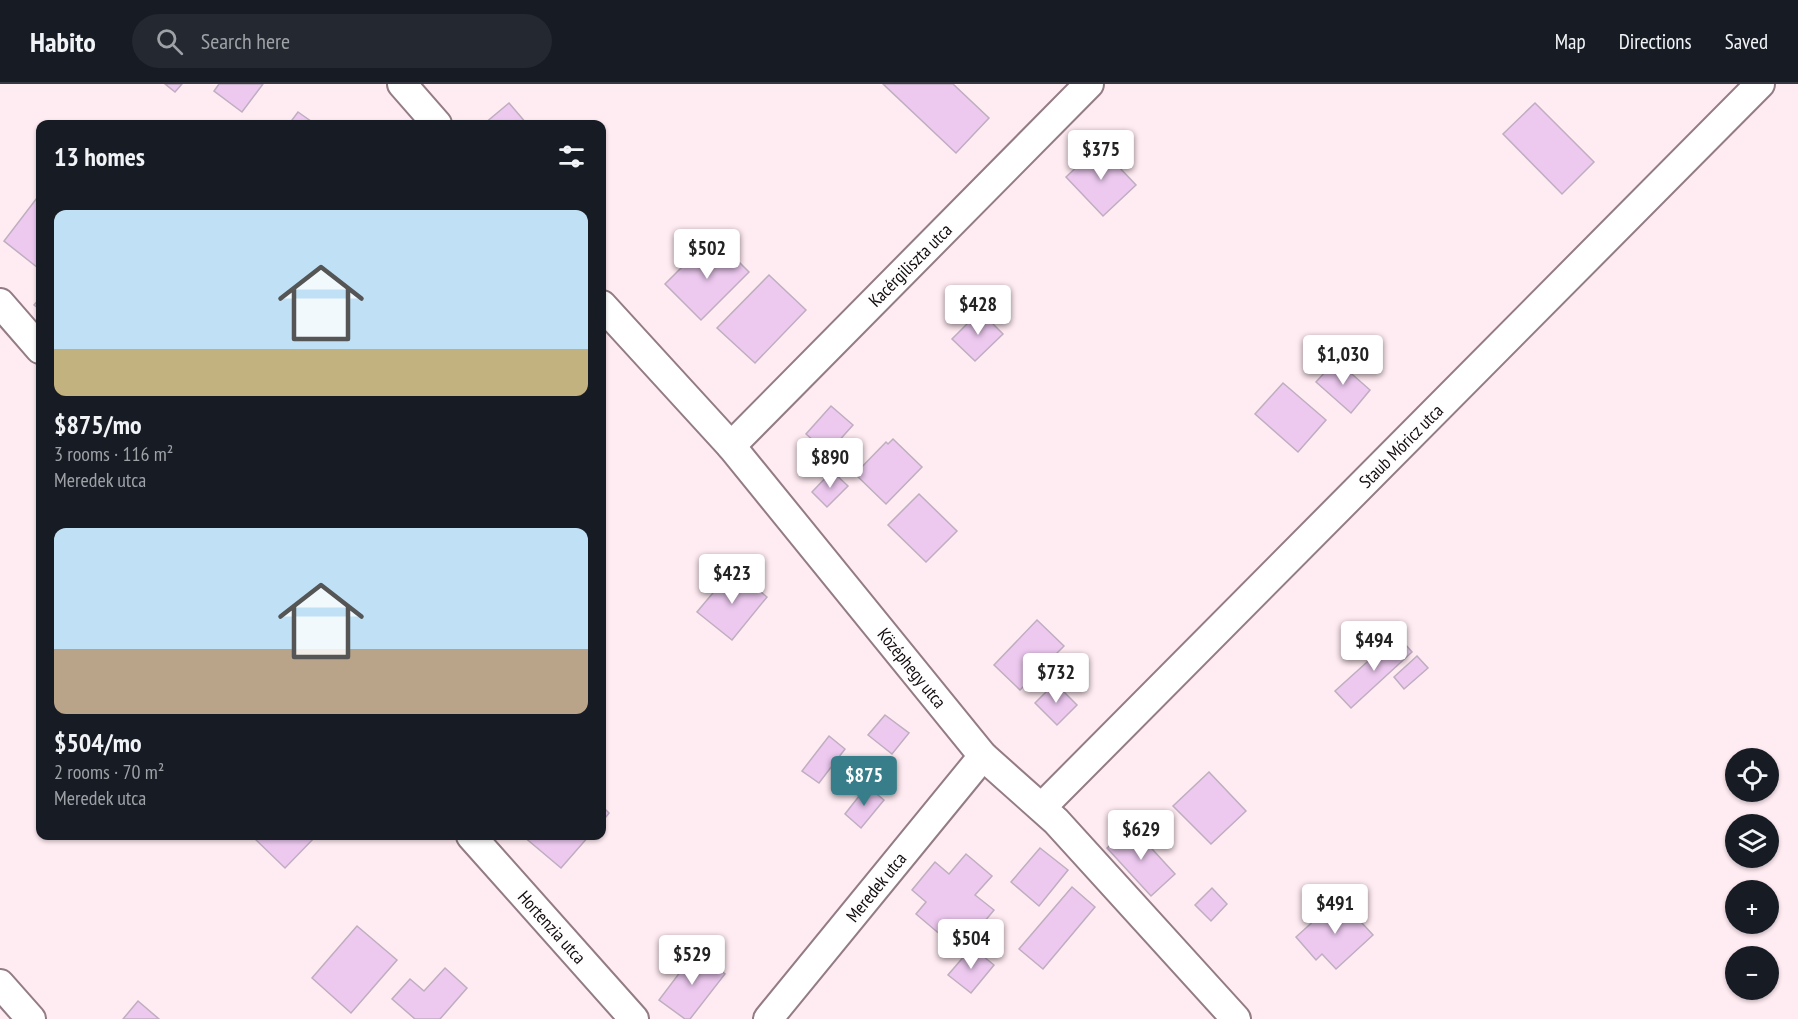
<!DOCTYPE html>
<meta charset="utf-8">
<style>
:root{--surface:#171b24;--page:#242831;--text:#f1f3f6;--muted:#9ea1a6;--line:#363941;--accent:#387e8a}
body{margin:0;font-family:"PT Sans Narrow",sans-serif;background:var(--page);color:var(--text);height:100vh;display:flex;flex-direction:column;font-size:22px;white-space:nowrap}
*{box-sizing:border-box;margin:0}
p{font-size:20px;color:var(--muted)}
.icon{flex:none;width:33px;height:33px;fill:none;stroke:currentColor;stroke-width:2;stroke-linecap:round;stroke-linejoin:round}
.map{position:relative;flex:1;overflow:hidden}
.panel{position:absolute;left:36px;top:36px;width:570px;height:720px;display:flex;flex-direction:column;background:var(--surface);border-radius:12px;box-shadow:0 2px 4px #0004}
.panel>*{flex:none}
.controls{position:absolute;left:1725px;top:664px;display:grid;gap:12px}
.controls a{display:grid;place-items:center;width:54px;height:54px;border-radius:50%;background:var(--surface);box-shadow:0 2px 4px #0004;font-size:30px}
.price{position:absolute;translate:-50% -51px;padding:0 14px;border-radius:6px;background:#fff;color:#222;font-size:20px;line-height:39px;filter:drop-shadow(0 2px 3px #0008)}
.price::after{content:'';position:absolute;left:50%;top:36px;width:18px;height:14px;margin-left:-9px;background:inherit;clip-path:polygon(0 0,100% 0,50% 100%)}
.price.selected{background:var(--accent);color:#fff}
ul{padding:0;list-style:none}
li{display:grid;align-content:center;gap:12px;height:318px;padding:0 18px}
li span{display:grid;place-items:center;height:186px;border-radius:12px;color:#555}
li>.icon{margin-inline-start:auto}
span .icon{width:108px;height:108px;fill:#fffc;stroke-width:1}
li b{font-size:26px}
h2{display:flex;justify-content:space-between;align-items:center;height:72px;padding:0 18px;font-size:26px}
header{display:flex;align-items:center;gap:36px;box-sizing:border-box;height:84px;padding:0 30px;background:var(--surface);border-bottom:2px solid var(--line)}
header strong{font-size:28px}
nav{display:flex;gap:33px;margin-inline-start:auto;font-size:21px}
.search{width:420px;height:54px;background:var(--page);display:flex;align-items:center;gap:15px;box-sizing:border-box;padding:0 21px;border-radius:33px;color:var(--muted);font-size:22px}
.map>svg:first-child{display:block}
</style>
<header>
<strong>Habito</strong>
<div class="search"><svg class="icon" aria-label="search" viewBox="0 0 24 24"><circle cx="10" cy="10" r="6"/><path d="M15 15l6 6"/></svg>Search here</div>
<nav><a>Map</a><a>Directions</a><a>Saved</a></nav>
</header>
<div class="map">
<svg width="1798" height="935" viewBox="0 0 1798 935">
<rect width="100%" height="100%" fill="#ffebf2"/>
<!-- building -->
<g fill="#edc9f0" stroke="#beaebf" stroke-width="1.5">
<path d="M165,0H182L175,8Z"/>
<path d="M219,0H263L242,28L214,7Z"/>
<path d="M883,0H953L989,34L956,69Z"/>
<path d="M509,19L527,40H484Z"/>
<path d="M1535,19L1594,78L1562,110L1503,50Z"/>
<path d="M298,28L315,40H289Z"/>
<path d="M1099,62L1136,101L1103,132L1066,93Z"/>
<path d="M40,110V181L38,184L4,157Z"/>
<path d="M703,162L715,173L725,164L749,188L701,236L665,200Z"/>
<path d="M769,191L806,226L755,279L717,244Z"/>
<path d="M40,214V226L34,221Z"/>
<path d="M980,227L1003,250L975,277L952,255Z"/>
<path d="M1336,276L1370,306L1351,329L1316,298Z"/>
<path d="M1283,299L1326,336L1298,368L1255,330Z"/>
<path d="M831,322L853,341L828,369L806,350Z"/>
<path d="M893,355L922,383L886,420L855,390L886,358L888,360Z"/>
<path d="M832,387L848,402L827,423L812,408Z"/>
<path d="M919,410L957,447L926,478L888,441Z"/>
<path d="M733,485L767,513L732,556L697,528Z"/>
<path d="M1037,536L1064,562L1020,606L994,581Z"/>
<path d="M1397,551L1412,568L1351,624L1335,607Z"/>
<path d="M1417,572L1428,584L1404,605L1394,593Z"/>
<path d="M1055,599L1077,621L1057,641L1035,619Z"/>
<path d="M885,631L909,649L892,670L868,651Z"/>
<path d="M829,652L845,665L819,699L802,687Z"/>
<path d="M1209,688L1246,727L1211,760L1173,722Z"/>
<path d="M867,702L884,716L861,744L845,730Z"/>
<path d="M602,722L609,729L602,738Z"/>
<path d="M1131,742L1175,790L1151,812L1107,764Z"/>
<path d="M252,752H316L285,784Z"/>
<path d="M523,752H589L561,784Z"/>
<path d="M1040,764L1068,786L1039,822L1011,798Z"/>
<path d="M966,770L992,792L975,811L994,826L970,855L952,840L942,852L916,830L926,818L912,806L935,778L949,790Z"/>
<path d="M1072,803L1095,823L1043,885L1019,865Z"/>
<path d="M1212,804L1227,820L1211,837L1195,821Z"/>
<path d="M1339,814L1373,851L1336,885L1322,870L1316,876L1296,853Z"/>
<path d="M357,842L397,876L351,929L312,894Z"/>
<path d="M972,863L994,881L971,909L948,891Z"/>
<path d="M696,867L725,890L690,935H685L659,916Z"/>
<path d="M445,884L467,904L440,935H415L392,915L410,895L424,907Z"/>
<path d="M138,917L159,935H123Z"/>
</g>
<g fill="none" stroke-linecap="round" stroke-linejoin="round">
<!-- street casing -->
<g stroke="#937c85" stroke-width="32">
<g id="street">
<path d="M402,0L437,40"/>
<path d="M0,219L40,265"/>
<path d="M602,221L731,362L983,672L1056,737L1236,935"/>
<path d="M731,362L1089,0"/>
<path d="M1042,723L1760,0"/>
<path d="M471,752L634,935"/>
<path d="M0,900L31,935"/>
<path d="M768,935L983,672"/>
</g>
</g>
<!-- street -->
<use href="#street" stroke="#fff" stroke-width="28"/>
</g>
<g text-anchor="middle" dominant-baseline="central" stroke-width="5" stroke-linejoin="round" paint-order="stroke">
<!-- street labels -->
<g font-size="18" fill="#130c0f" stroke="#fefefe">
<text transform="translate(910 181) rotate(-45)">Kacérgiliszta utca</text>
<text transform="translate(1401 362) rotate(-45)">Staub Móricz utca</text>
<text transform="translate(912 584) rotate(51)">Középhegy utca</text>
<text transform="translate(876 803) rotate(-51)">Meredek utca</text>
<text transform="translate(552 843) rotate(48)">Hortenzia utca</text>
</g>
</g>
</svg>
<div class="controls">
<a><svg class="icon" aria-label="locate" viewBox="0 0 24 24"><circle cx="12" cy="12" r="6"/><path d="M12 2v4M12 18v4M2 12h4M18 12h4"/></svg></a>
<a><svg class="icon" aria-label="layers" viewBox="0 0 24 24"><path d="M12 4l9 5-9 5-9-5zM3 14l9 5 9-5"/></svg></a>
<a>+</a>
<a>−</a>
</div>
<b class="price" style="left:1101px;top:97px">$375</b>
<b class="price" style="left:707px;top:196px">$502</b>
<b class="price" style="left:978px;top:252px">$428</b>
<b class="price" style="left:1343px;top:302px">$1,030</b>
<b class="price" style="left:830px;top:405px">$890</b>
<b class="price" style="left:732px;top:521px">$423</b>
<b class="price" style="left:1374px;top:588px">$494</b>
<b class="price" style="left:1056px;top:620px">$732</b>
<b class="price selected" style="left:864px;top:723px">$875</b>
<b class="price" style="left:1141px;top:777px">$629</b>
<b class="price" style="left:1335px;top:851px">$491</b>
<b class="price" style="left:971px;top:886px">$504</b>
<b class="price" style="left:692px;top:902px">$529</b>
<section class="panel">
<h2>13 homes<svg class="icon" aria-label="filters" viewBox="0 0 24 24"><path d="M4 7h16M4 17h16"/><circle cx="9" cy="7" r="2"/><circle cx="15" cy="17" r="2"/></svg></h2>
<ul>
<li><span style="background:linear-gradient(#bfe0f5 75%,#c2b280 0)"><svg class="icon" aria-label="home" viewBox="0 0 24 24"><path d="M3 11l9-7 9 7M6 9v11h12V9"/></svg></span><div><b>$875/mo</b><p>3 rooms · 116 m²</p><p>Meredek utca</p></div></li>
<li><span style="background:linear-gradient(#bfe0f5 65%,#b9a48a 0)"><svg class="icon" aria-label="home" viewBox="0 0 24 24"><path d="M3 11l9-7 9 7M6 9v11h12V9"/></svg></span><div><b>$504/mo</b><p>2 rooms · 70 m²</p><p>Meredek utca</p></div></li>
</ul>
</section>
</div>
